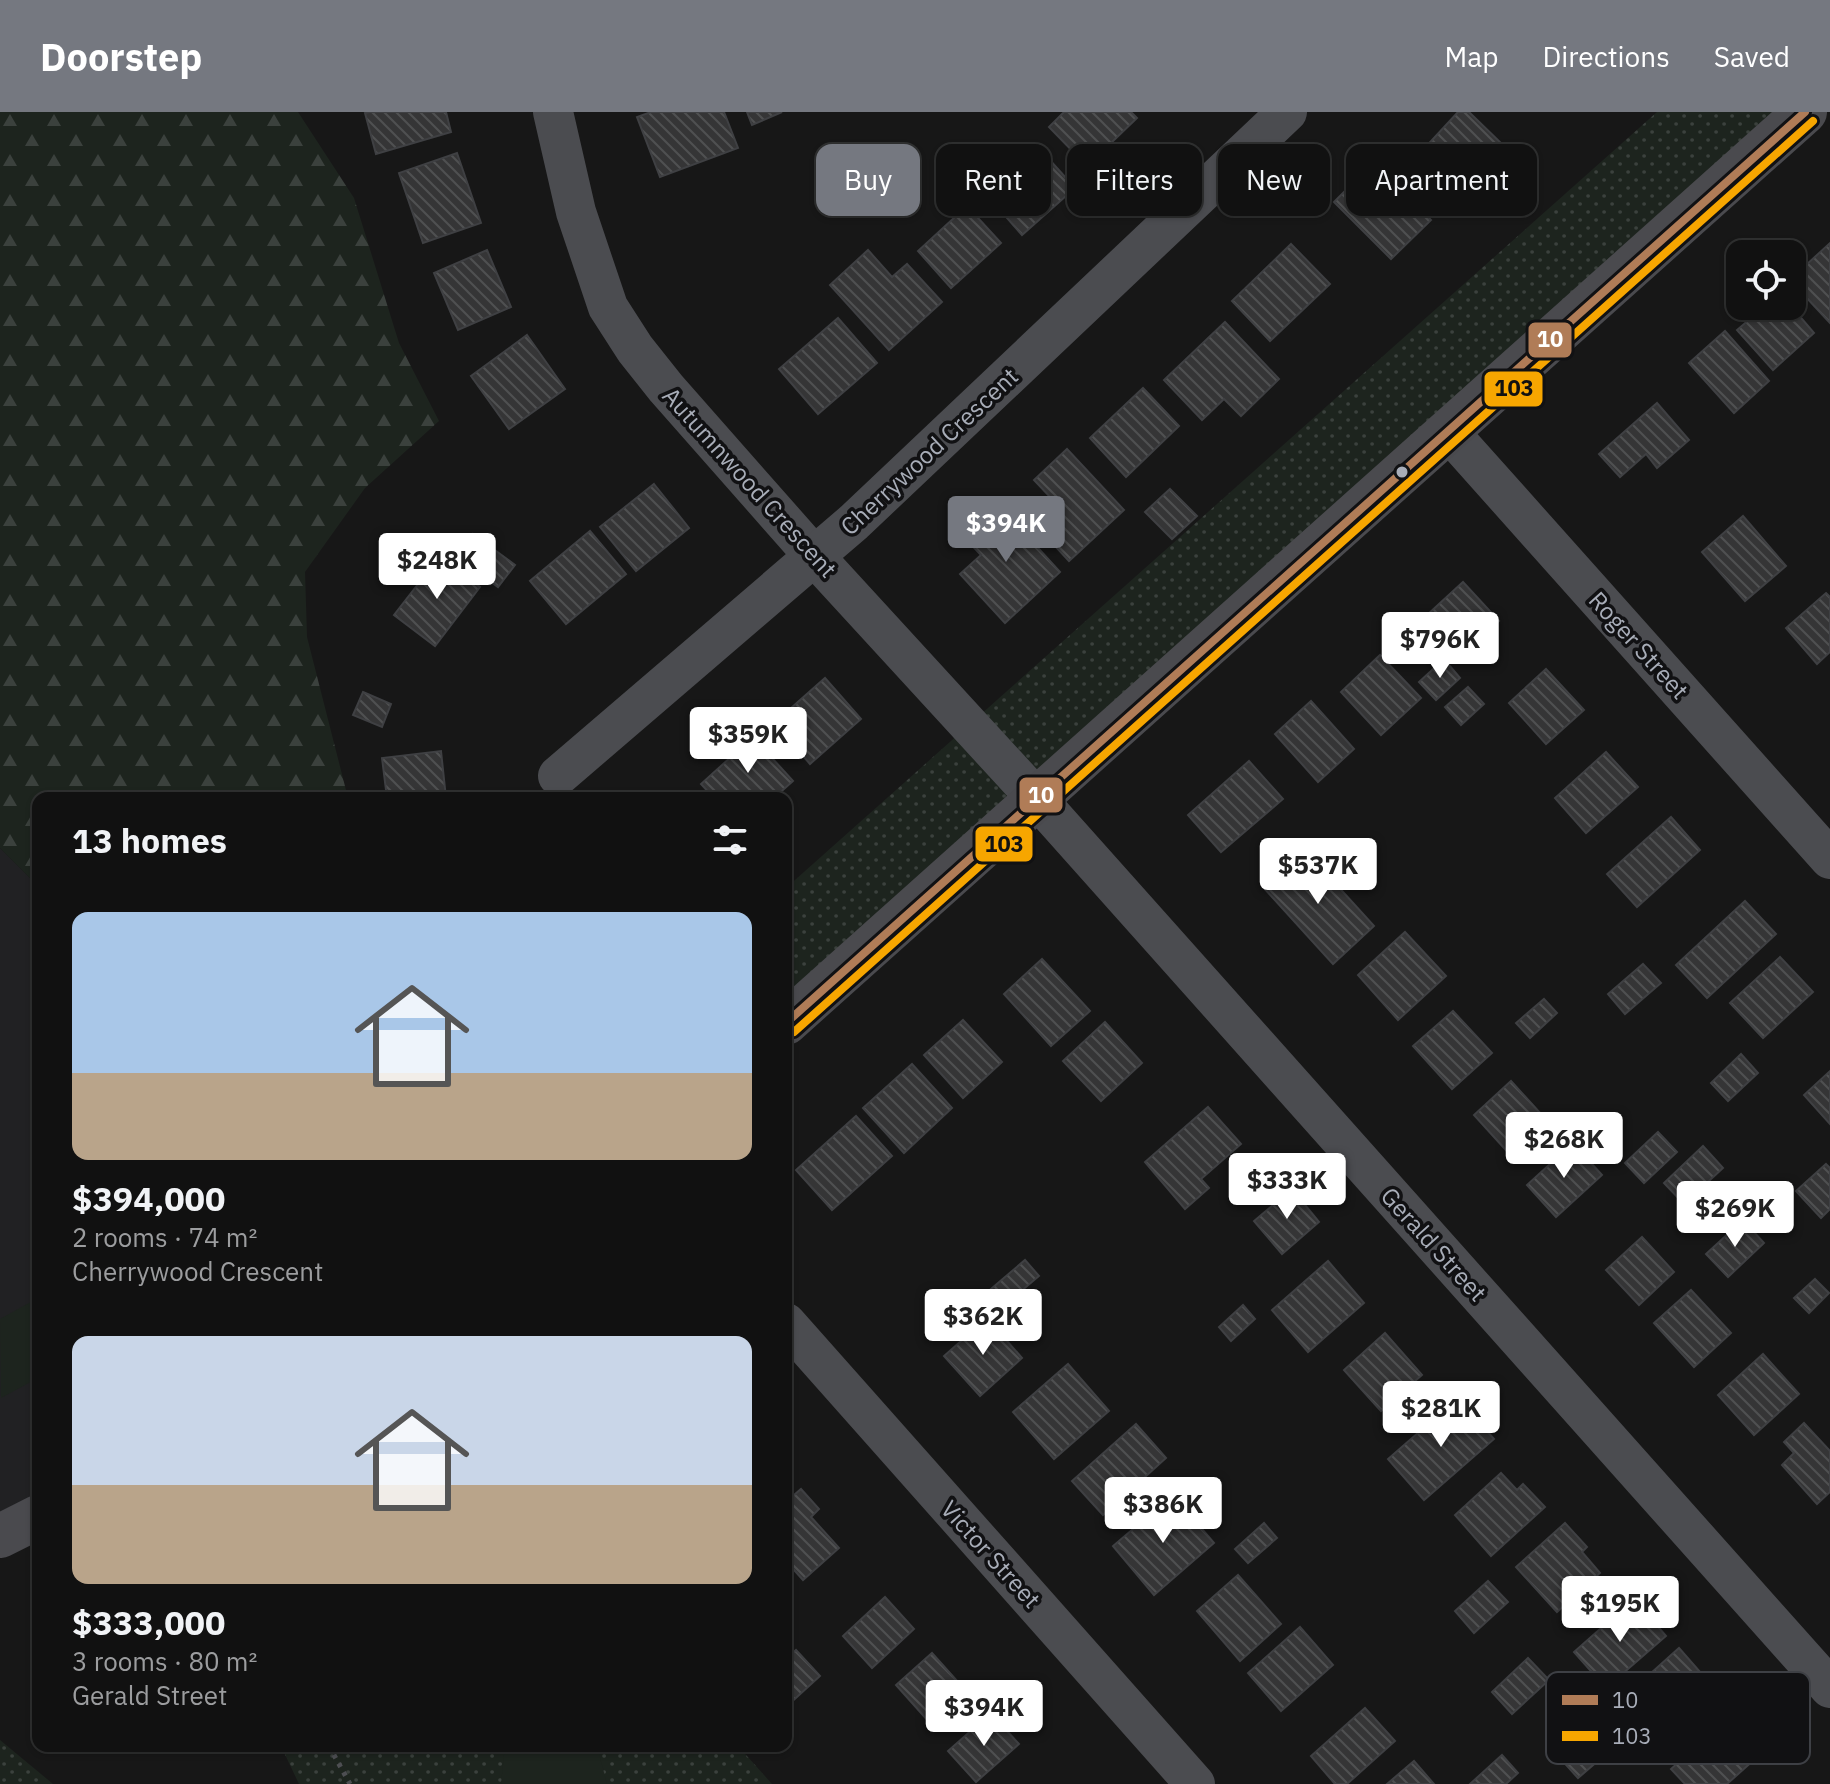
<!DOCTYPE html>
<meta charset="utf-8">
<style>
:root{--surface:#111;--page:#1e1f1f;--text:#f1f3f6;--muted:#9c9d9f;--line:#303131;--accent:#757880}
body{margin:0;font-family:"IBM Plex Sans",sans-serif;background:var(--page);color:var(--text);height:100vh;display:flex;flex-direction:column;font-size:30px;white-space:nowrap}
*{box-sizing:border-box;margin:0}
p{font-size:26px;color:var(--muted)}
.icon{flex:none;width:44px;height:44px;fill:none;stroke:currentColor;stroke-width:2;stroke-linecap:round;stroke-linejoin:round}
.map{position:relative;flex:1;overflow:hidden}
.details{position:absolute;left:32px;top:680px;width:760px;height:960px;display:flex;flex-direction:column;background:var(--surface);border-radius:16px;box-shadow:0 2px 6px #0004,0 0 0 2px var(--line)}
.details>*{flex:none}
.top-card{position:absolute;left:816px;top:32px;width:760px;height:72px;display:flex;gap:16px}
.fabs{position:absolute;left:1726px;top:128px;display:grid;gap:16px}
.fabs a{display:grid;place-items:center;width:80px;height:80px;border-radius:16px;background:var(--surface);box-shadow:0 2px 6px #0004,0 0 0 2px var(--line);font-size:40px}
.price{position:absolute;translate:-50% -68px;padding:0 18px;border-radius:8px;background:#fff;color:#222;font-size:26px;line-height:52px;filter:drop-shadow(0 2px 4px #0008)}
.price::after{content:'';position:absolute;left:50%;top:48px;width:24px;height:18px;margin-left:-12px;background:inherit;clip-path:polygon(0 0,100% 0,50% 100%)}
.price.on{background:var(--accent);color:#fff}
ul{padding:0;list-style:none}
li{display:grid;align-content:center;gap:16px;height:424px;padding:0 40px}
li span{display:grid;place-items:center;height:248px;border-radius:16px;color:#555}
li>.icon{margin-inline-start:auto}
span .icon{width:144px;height:144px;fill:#fffc;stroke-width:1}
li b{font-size:34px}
h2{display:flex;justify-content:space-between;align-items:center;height:96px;padding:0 40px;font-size:34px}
.tag{padding:0 28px;border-radius:16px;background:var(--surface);box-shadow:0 2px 6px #0004,0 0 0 2px var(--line);font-size:28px;line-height:72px}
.tag.on{background:var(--accent);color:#fff}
header{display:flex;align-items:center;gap:48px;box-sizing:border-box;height:112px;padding:0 40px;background:var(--accent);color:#fff}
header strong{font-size:38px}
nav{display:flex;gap:44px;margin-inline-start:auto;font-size:28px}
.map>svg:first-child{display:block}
</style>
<header>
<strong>Doorstep</strong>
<nav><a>Map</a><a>Directions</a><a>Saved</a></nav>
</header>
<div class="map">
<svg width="1830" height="1672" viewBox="0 0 1830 1672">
<defs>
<pattern id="grass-dots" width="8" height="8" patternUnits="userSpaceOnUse" patternTransform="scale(2)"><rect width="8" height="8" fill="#1d241e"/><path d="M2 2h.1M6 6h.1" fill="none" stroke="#3b413d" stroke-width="1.8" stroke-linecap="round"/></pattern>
<pattern id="forest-firs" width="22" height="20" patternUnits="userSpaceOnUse" patternTransform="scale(2)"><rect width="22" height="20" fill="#1d241e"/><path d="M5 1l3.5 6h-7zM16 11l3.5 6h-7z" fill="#3b413d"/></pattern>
<pattern id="building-back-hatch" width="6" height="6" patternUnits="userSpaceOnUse" patternTransform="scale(2)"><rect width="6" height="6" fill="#353536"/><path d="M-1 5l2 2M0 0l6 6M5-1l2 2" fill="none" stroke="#4f5051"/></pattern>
</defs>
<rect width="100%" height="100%" fill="#171717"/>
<!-- built -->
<path fill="#212123" d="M0,736L38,774V1402L0,1420Z"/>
<!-- grass -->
<g fill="url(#grass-dots)">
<path d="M1657,0H1799L786,906V776Z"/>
<path d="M0,1628L53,1672H0Z"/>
<path d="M281,1634H738L772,1672H299Z"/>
</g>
<!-- forest -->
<path fill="url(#forest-firs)" d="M0,0H298L354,86L399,231L439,309L365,376L305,460L307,525L348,686H38V774L0,736Z"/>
<!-- garden -->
<g fill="#1d241e">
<path d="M38,1186V1266L1,1286L0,1207Z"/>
<path d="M513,1634H597L607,1672H501L504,1643Z"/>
</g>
<!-- building -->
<g fill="url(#building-back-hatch)" stroke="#3f4043" stroke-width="2">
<path d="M370,0H446L451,20L376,42L365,1Z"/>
<path d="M651,0H724L738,36L660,65L637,5Z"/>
<path d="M747,0H782L752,13Z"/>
<path d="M1064,0H1131L1137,6L1087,54L1049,15Z"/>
<path d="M1458,0H1469L1503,33L1449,91L1409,53Z"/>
<path d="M1039,36L1075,76L1022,123L986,82Z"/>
<path d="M457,41L481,111L423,131L399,61Z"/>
<path d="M1374,50L1431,108L1391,147L1334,90Z"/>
<path d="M967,94L1001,131L951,176L918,139Z"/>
<path d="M1830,131V211L1792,170V166Z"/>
<path d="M1291,132L1330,172L1270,229L1232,189Z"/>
<path d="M487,138L511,195L458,218L434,161Z"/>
<path d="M868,138L892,165L907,152L942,190L889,238L830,173Z"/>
<path d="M1765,194H1791L1814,221L1773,258L1737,218Z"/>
<path d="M838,206L877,251L818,302L779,257Z"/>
<path d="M1225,210L1279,267L1241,304L1224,287L1202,308L1164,268Z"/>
<path d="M1725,219L1769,269L1734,301L1689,251Z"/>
<path d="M527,223L565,277L509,317L471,264Z"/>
<path d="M1143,276L1179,314L1126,365L1090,326Z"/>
<path d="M1657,291L1689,328L1657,356L1646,342L1620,365L1599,342Z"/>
<path d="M1067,337L1124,398L1069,449L1030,407L1052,387L1034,368Z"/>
<path d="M654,372L689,416L636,459L600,415Z"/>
<path d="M1170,377L1197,404L1172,427L1145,400Z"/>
<path d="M998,392L1060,460L1005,511L960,462L981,443L963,424Z"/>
<path d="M1743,404L1786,454L1745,489L1702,440Z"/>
<path d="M590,419L626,462L566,512L530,469Z"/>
<path d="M473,422L515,453L498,475L457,445Z"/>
<path d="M440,444L480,475L435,534L394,503Z"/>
<path d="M1463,470L1499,509L1464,542L1427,503Z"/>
<path d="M1826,481L1830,485V540L1817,552L1786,516Z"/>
<path d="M1380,543L1421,586L1381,623L1341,580Z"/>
<path d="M1444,547L1460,566L1436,588L1419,570Z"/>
<path d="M1546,557L1584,598L1546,632L1509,591Z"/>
<path d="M825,566L861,607L810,652L774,611Z"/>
<path d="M1468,575L1484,592L1461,613L1445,595Z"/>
<path d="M363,580L391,592L382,615L353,603Z"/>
<path d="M1311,589L1354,637L1318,670L1275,622Z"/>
<path d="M753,625L793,669L774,686H714L701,672Z"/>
<path d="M441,639L446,686H387L382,646Z"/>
<path d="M1606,640L1638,675L1586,721L1555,686Z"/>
<path d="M1249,649L1283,687L1221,740L1188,703Z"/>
<path d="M1671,705L1700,738L1637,795L1607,762Z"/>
<path d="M1304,737L1374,814L1333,852L1263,775Z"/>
<path d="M1745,789L1776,822L1707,886L1676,853Z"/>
<path d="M1405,820L1446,864L1398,908L1358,863Z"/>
<path d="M1780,845L1813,880L1763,926L1730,891Z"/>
<path d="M1042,847L1090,899L1051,934L1004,882Z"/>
<path d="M1643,852L1661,871L1625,902L1608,882Z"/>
<path d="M1544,887L1557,901L1530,926L1516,911Z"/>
<path d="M1453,899L1492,941L1452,977L1413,934Z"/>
<path d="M963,908L1002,950L963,986L924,943Z"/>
<path d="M1105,910L1142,951L1101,989L1063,949Z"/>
<path d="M1741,942L1758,961L1728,989L1711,971Z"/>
<path d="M912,952L952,996L904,1041L863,996Z"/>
<path d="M1830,959V1012L1804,983Z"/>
<path d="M1511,969L1551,1013L1514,1047L1474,1003Z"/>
<path d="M1208,995L1241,1032L1201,1067L1209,1076L1185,1097L1145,1050Z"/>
<path d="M856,1004L892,1044L832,1098L796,1058Z"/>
<path d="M1658,1020L1677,1040L1644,1071L1625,1051Z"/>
<path d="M1573,1031L1602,1063L1556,1105L1527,1073Z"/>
<path d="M1703,1034L1723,1056L1684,1092L1664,1071Z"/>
<path d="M1826,1052L1830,1056V1097L1821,1106L1796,1079Z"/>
<path d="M1292,1077L1319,1110L1282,1142L1254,1109Z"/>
<path d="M1743,1108L1764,1131L1728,1165L1706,1142Z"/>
<path d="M1642,1125L1674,1160L1639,1193L1606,1158Z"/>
<path d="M1025,1148L1039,1164L999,1198L985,1182Z"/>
<path d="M1328,1149L1364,1191L1308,1240L1272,1198Z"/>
<path d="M1815,1167L1829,1181L1809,1201L1794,1186Z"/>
<path d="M1691,1178L1731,1221L1694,1255L1654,1211Z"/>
<path d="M1243,1193L1255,1207L1231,1229L1219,1215Z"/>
<path d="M987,1206L1022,1246L980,1284L944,1244Z"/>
<path d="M1385,1221L1422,1263L1381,1299L1344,1258Z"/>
<path d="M1763,1242L1799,1282L1754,1323L1718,1283Z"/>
<path d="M1068,1252L1109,1299L1054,1347L1013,1300Z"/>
<path d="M1458,1286L1494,1327L1424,1388L1388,1347Z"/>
<path d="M1804,1311L1830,1339V1380L1817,1392L1782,1353L1794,1341L1784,1330Z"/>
<path d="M1136,1312L1166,1346L1103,1403L1072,1369Z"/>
<path d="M1501,1361L1517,1378L1523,1372L1545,1395L1491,1444L1455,1403Z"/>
<path d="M801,1377L819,1397L811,1405L839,1436L803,1468L786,1449V1390Z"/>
<path d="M1173,1383L1214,1431L1154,1483L1113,1434Z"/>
<path d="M1264,1411L1277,1426L1248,1451L1235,1437Z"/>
<path d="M1565,1411L1587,1435L1582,1440L1600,1461L1557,1500L1516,1455Z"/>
<path d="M1238,1463L1281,1512L1240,1549L1197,1499Z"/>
<path d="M1488,1469L1508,1490L1474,1521L1455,1499Z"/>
<path d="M885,1485L914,1517L872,1556L843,1524Z"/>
<path d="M1634,1487L1666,1524L1606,1576L1574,1540Z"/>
<path d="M1300,1515L1333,1553L1281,1599L1248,1561Z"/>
<path d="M1679,1536L1728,1592L1668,1646L1636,1608L1658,1589L1641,1570Z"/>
<path d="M796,1538L820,1564L786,1595V1547Z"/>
<path d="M932,1541L966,1579L930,1611L896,1573Z"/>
<path d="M1528,1546L1549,1568L1512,1602L1492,1580Z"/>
<path d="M1365,1596L1395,1629L1347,1672H1335L1311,1644Z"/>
<path d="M991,1601L1019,1632L976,1670L948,1639Z"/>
<path d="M1732,1603L1764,1639L1727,1672H1685L1671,1657Z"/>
<path d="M1594,1615L1613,1636L1578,1666L1560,1646Z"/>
<path d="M1502,1643L1518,1661L1506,1672H1470Z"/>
<path d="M1414,1649L1434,1672H1387Z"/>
</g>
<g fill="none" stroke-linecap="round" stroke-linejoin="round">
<!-- path -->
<path stroke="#4d4e52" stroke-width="5" stroke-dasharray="4 6" stroke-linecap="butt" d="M329,1634L350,1672"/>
<!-- street -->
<g stroke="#4b4c50" stroke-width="40">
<path d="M553,0L576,100L608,195L635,237L666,276L815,445L1038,688L1830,1576"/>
<path d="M1448,319L1830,747"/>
<path d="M558,664L854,410L1287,0"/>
<path d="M786,1211L1195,1672"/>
</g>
<!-- secondary -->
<g stroke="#4a4a4e" stroke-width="44">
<path d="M786,911L1805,0"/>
<path d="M0,1424L38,1405"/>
</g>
<!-- bus-1 casing -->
<g stroke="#111113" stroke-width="14">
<path id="bus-1" d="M786,911L1805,0"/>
</g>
<!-- bus-2 casing -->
<g stroke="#111113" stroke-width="14">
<path id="bus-2" d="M794,920L1813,9"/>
</g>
<!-- bus-1 -->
<use href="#bus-1" stroke="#b07c57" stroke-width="8"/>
<!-- bus-2 -->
<use href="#bus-2" stroke="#f7a600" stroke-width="8"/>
</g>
<!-- markers -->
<circle fill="#a8adb8" stroke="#111113" stroke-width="3" cx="1402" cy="360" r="7"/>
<g text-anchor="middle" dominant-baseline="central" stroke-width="7" stroke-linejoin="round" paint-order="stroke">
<!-- street labels -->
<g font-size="24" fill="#a8adb8" stroke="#111113">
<text transform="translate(929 339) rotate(-43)">Cherrywood Crescent</text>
<text transform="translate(750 370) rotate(48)">Autumnwood Crescent</text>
<text transform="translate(1639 533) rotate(48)">Roger Street</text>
<text transform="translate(1434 1132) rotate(48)">Gerald Street</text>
<text transform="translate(991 1442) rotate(48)">Victor Street</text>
</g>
</g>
<!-- legend -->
<rect x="1546" y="1560" width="264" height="92" rx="12" fill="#111113" stroke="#3e4045" stroke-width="2"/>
<rect x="1562" y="1583" width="36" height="10" fill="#b07c57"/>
<rect x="1562" y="1619" width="36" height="10" fill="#f7a600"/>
<g font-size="22" fill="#a8adb8">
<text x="1612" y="1596">10</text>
<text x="1612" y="1632">103</text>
</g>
<g stroke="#111113" stroke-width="3">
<rect x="1527" y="209" width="46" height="38" rx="8" fill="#b07c57"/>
<rect x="1483" y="258" width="61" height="38" rx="8" fill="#f7a600"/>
<rect x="1018" y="664" width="46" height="38" rx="8" fill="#b07c57"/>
<rect x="974" y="713" width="60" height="38" rx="8" fill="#f7a600"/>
</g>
<g font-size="22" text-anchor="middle" font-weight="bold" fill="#fff">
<text x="1550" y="235">10</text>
<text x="1041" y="691">10</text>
</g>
<g font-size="22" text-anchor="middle" font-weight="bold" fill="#111">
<text x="1514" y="284">103</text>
<text x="1004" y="740">103</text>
</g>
</svg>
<div class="fabs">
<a><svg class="icon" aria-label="locate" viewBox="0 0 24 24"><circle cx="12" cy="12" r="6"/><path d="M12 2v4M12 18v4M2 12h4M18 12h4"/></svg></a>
</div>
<b class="price on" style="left:1006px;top:452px">$394K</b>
<b class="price" style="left:437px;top:489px">$248K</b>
<b class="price" style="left:1440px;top:568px">$796K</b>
<b class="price" style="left:748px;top:663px">$359K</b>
<b class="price" style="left:1318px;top:794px">$537K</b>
<b class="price" style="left:1564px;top:1068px">$268K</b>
<b class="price" style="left:1287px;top:1109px">$333K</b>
<b class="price" style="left:1735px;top:1137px">$269K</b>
<b class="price" style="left:983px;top:1245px">$362K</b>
<b class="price" style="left:1441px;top:1337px">$281K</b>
<b class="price" style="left:1163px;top:1433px">$386K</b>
<b class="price" style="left:1620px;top:1532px">$195K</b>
<b class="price" style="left:984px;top:1636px">$394K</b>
<div class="top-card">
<a class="tag on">Buy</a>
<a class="tag">Rent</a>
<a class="tag">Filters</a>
<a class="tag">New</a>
<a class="tag">Apartment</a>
</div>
<section class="details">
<h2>13 homes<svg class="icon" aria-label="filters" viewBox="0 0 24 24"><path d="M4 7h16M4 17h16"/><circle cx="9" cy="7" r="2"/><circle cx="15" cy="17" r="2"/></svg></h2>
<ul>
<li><span style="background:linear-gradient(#a9c7e8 65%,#b9a48a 0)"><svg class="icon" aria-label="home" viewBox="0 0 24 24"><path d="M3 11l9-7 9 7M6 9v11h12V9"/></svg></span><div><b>$394,000</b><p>2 rooms · 74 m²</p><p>Cherrywood Crescent</p></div></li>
<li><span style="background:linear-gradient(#c9d6e8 60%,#b9a48a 0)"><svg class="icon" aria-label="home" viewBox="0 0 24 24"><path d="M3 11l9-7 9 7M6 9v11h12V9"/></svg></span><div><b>$333,000</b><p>3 rooms · 80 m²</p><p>Gerald Street</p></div></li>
</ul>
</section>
</div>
